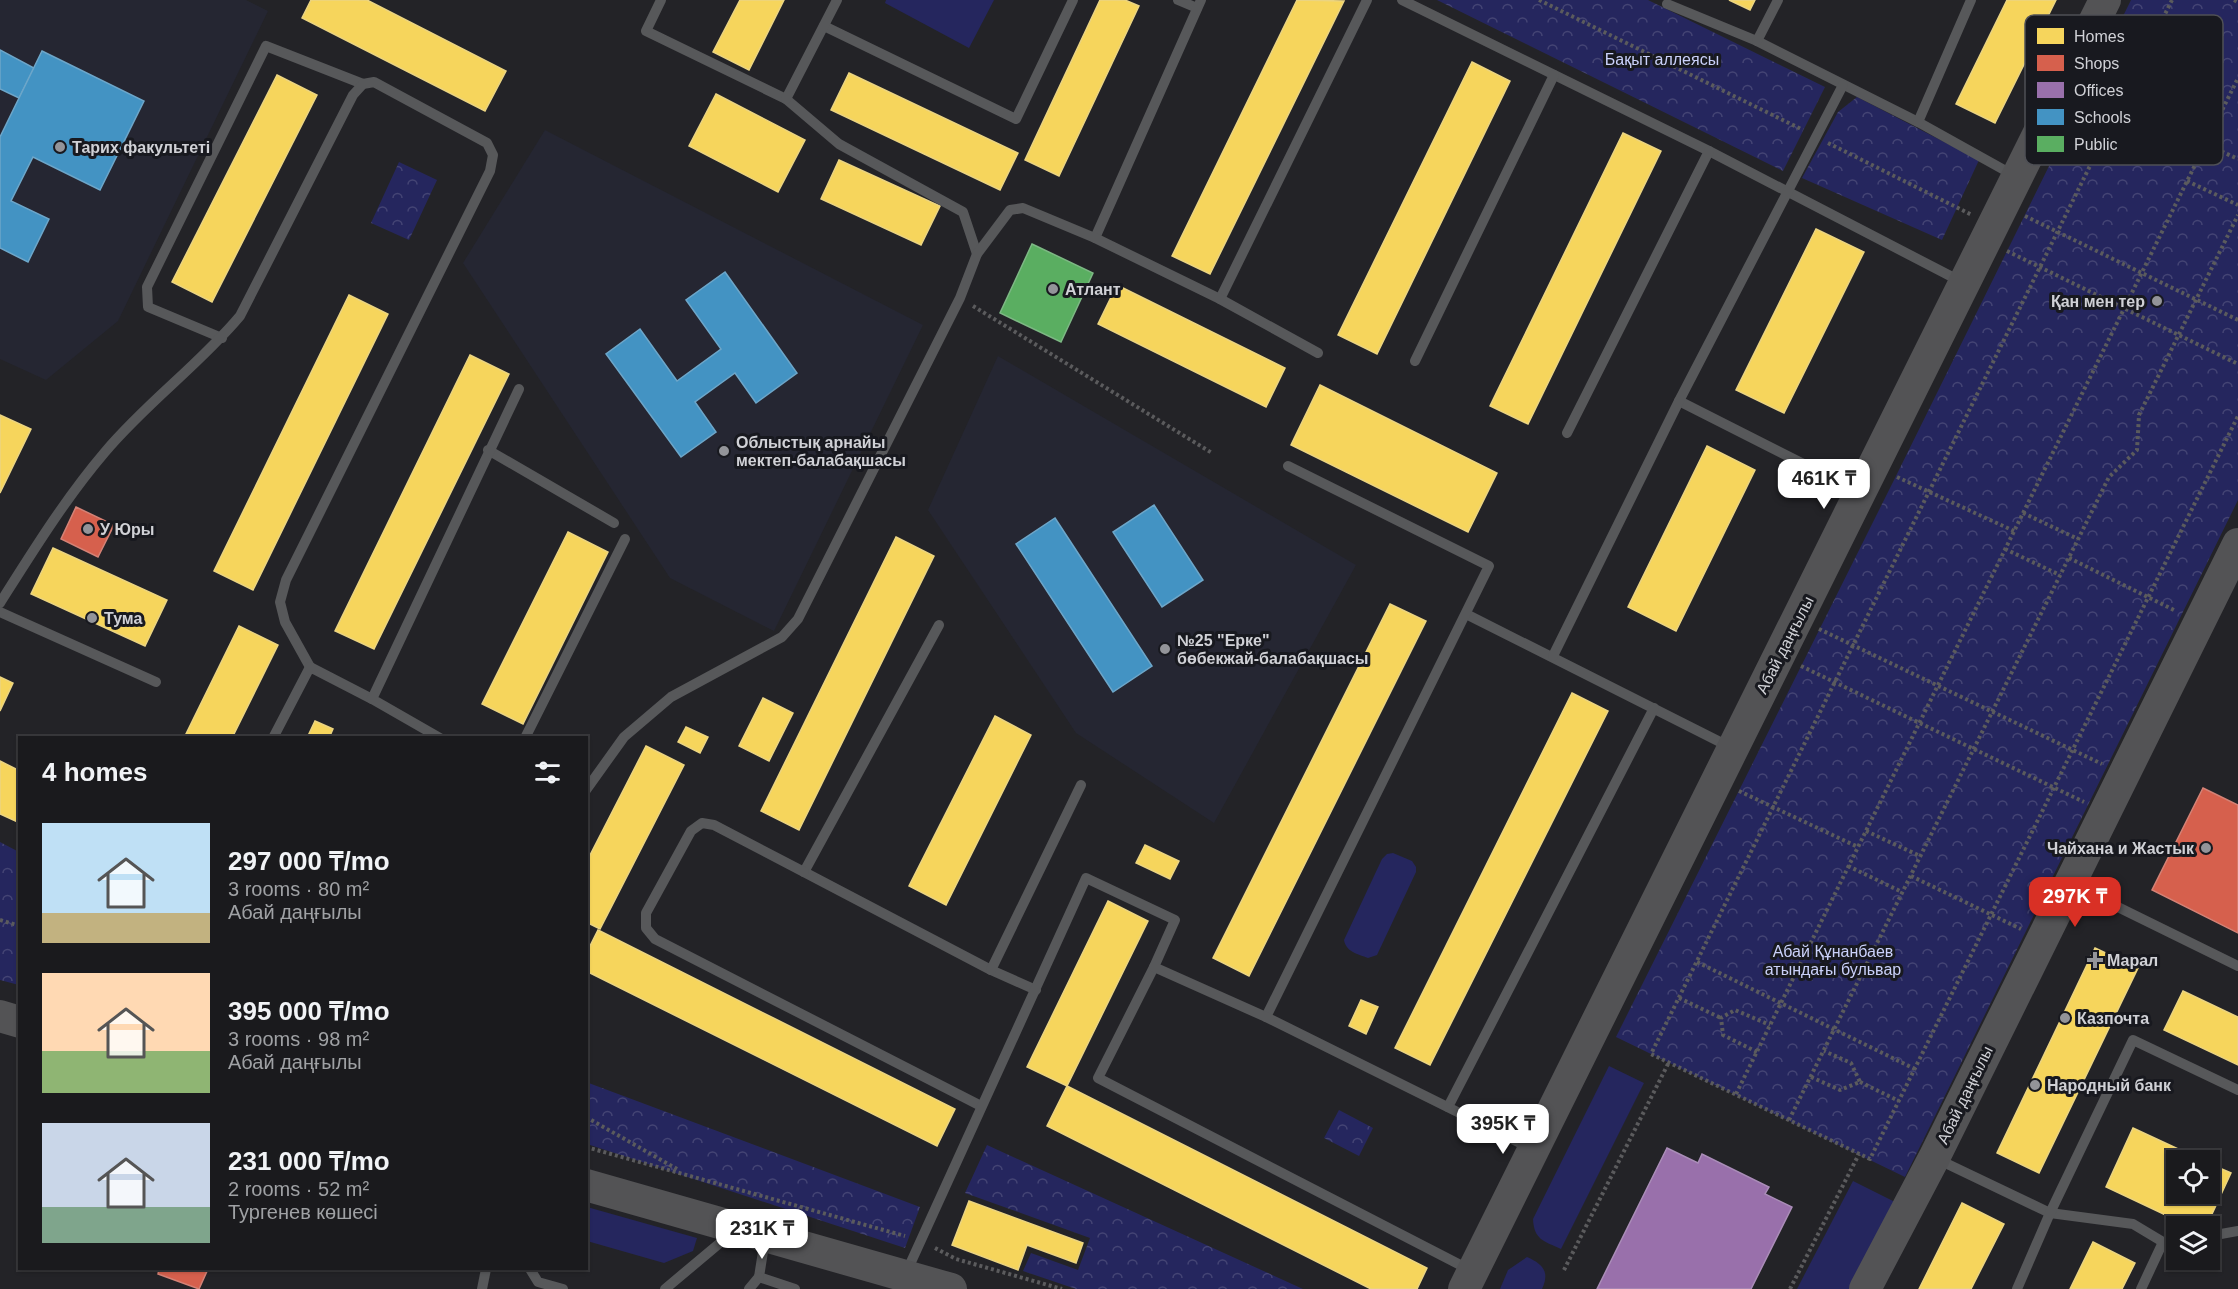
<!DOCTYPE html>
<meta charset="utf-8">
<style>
:root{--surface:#1a1a1d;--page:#27272a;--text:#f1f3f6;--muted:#9fa1a4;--line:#38383b;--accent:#d93025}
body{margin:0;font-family:Arial,sans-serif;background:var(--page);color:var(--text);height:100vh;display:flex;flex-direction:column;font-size:22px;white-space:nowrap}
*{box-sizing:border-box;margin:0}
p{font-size:20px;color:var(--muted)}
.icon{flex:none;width:33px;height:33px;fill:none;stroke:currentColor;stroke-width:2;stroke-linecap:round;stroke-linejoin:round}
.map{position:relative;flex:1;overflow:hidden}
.details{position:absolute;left:18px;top:736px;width:570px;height:534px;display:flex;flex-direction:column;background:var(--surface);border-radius:0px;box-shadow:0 2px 4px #0004,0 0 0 2px var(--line)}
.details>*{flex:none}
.fabs{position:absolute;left:2166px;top:1150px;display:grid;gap:12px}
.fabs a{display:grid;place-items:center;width:54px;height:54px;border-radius:0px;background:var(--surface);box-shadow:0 2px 4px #0004,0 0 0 2px var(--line);font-size:30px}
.price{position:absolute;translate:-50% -51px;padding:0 14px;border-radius:12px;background:#fff;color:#222;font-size:20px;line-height:39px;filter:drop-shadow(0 2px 3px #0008)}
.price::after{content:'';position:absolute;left:50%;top:36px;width:18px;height:14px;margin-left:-9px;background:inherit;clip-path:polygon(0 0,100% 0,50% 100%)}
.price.current{background:var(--accent);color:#fff}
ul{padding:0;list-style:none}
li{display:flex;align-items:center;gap:18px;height:150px;padding:0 24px}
li span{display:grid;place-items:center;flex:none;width:168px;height:120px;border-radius:0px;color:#555}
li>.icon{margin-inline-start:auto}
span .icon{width:72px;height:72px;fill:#fffc;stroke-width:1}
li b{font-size:26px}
h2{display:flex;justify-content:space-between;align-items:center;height:72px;padding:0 24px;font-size:26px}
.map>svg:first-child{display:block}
</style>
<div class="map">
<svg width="2238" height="1289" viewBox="0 0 2238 1289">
<defs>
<pattern id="forest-crowns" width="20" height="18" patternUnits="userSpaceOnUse" patternTransform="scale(1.5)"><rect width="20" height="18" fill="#25265e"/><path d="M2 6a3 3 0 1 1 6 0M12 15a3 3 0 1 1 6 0" fill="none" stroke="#444474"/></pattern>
</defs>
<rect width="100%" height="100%" fill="#232327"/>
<!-- built -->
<g fill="#252632">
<path d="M0,0H246L268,11L118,321L46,380L0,359Z"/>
<path d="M545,130L923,325L774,631L670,578L463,263Z"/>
<path d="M998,356L1356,565L1214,823L1076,733L928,510Z"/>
</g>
<!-- grass -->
<g fill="#25265e">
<path d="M886,0H994L969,48L885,3Z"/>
<path d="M1393,853L1412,861L1416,867V872L1377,955L1368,958C1358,954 1346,952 1344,940L1382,859L1387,854Z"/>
<path d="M1609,1066L1644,1083L1561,1249C1544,1241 1534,1240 1533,1219Z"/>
<path d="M1853,1181L1895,1202L1851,1289H1797Z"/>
<path d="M586,1207H587L697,1238L693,1251L664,1263L587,1241Z"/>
<path d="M1527,1257C1543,1264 1550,1272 1542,1289H1500L1508,1270Z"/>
</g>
<!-- forest -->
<g fill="url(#forest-crowns)">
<path d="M1437,0H1648L1825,87L1783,171Z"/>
<path d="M2131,0H2238V500L1905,1177L1616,1037L1896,476Z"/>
<path d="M1857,97L1979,160L1942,240L1802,178L1838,112Z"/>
<path d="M399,162L437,180L409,240L371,223Z"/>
<path d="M0,842L19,852V985L0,980Z"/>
<path d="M586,1082L920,1207L905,1248L587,1144Z"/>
<path d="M1339,1110L1373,1128L1359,1156L1324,1138Z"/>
<path d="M987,1145L1303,1289H1076L1023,1271L1031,1253L1078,1270L1090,1238L965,1193Z"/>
</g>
<!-- homes -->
<g fill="#f6d55c" stroke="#ebd481" stroke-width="1.5">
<path d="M311,0H367L506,71L485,111L302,18Z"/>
<path d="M740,0H784L749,70L713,52Z"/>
<path d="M1100,0H1125L1139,6L1059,176L1025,160Z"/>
<path d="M1297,0L1344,1L1210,274L1172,256Z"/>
<path d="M1729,0H1755L1750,10Z"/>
<path d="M2007,0H2056L1995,123L1956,104Z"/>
<path d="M1472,62L1510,81L1377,354L1338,335Z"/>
<path d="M849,73L1018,153L1000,190L831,110Z"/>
<path d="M277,75L317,95L212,302L172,282Z"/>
<path d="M716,94L805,140L778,192L689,146Z"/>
<path d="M1623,133L1661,151L1528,424L1490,406Z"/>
<path d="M839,160L940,206L921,245L821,199Z"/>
<path d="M1816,229L1864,252L1784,413L1736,390Z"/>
<path d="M1117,285L1285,368L1266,407L1098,324Z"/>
<path d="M349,295L388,314L253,590L214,571Z"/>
<path d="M470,355L509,374L374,649L335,631Z"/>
<path d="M1320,385L1497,473L1468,532L1291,445Z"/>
<path d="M0,415L31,429L0,493Z"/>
<path d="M1707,446L1755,470L1676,631L1628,607Z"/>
<path d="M568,532L608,552L523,724L482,704Z"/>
<path d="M896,537L934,556L799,830L761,811Z"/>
<path d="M53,548L167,600L145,646L31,594Z"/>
<path d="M1390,604L1426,621L1249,976L1213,958Z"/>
<path d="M239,626L278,645L232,738H184Z"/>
<path d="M0,677L13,683L0,711Z"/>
<path d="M1572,693L1608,711L1430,1065L1395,1048Z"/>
<path d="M763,698L793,713L769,761L739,746Z"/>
<path d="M995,716L1031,735L946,905L909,886Z"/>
<path d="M315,721L333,729L329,738H307Z"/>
<path d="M686,727L708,737L700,753L678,742Z"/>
<path d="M646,746L684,765L600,929L586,922V863Z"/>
<path d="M0,761L20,771V823L0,814Z"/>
<path d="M1145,845L1179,861L1170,879L1136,863Z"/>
<path d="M1108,901L1148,921L1067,1086L1027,1067Z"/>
<path d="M598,930L955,1109L937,1146L586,971V954Z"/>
<path d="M2095,948L2138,968L2039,1173L1997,1153Z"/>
<path d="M2183,991L2238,1017V1065L2164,1030Z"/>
<path d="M1361,1000L1378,1007L1366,1034L1349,1026Z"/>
<path d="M1067,1086L1427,1268L1417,1289H1371L1047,1126Z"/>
<path d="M2133,1128L2204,1161H2176V1194H2210V1164L2231,1173L2206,1227H2191L2106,1187Z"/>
<path d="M969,1201L1083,1243L1076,1263L1027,1245L1018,1270L952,1245Z"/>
<path d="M1962,1203L2004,1224L1971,1289H1919Z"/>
<path d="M2093,1242L2135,1263L2122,1289H2070Z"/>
</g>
<!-- shops -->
<g fill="#d6604d" stroke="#d48276" stroke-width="1.5">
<path d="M76,507L114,525L98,557L61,539Z"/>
<path d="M2203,788L2238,805V933L2152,890Z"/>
<path d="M159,1269H208L199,1289L158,1274Z"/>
</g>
<!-- offices -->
<path fill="#9970ab" stroke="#aa8db8" stroke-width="1.5" d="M1667,1148L1698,1163L1702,1154L1769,1187L1765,1194L1792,1207L1751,1289H1597Z"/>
<!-- schools -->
<g fill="#4393c3" stroke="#6da6c9" stroke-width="1.5">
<path d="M0,50L34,68L19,98L0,89Z"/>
<path d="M42,51L144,101L100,190L33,157L11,201L49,219L28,262L0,248V137Z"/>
<path d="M725,272L797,373L756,403L735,373L695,402L716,432L681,457L606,354L640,329L677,381L721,349L686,300Z"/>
<path d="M1154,505L1203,580L1162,607L1113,532Z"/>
<path d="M1055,518L1152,666L1113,692L1016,544Z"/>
</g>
<!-- public -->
<path fill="#5aae61" stroke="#7db884" stroke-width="1.5" d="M1032,244L1093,273L1061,342L1000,313Z"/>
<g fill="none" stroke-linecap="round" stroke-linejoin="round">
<!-- path -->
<g stroke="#5b5b5d" stroke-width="4" stroke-dasharray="3 3" stroke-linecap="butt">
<path d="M1539,0L1803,130"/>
<path d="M2172,0L1651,1054L1870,1159L2238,416"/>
<path d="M2234,0L2238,2"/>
<path d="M2080,105L2196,163"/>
<path d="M1828,143L1972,215"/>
<path d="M2205,144L2238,159"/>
<path d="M2187,181L2238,205"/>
<path d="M2025,216L2238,320"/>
<path d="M2007,251L2238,364"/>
<path d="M973,306L1212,453"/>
<path d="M1897,477L2014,531"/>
<path d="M2023,513L2078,539"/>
<path d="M2005,549L2060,575"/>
<path d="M2069,558L2176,611"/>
<path d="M1819,629L2102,764"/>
<path d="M1801,666L2084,802"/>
<path d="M1739,791L1858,847"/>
<path d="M1866,831L1920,856"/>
<path d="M1848,866L1902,892"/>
<path d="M1911,876L2021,929"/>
<path d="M0,920L20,926"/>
<path d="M1697,962L1915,1069"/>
<path d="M1679,998L1721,1018"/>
<path d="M1757,1052L1723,1035L1721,1018L1735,1010L1770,1025"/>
<path d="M1811,1077L1840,1090L1860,1082L1851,1063L1824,1051"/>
<path d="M1860,1082L1899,1101"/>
<path d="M1736,1094L2238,78"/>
<path d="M586,1117L677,1169"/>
<path d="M1789,1120L2109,477L2137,450L2139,415L2238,215"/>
<path d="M586,1147L905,1236"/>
<path d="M935,1248L956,1259L1062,1289"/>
<path d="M1564,1270L1669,1062"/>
<path d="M1790,1289L1859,1154"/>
</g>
<!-- lane -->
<g stroke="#57585a" stroke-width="10">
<path d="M661,0L646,31L786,99L839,144L963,212L977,254"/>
<path d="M1178,0L1197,8"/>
<path d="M1402,0L1709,151L1962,282"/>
<path d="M1667,4L1757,41L1918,122L2015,176"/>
<path d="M824,26L1016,119L1073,0"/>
<path d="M1757,41L1778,0"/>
<path d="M786,99L837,0"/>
<path d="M1918,122L1971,0"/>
<path d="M1095,238L1201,0"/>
<path d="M1220,299L1367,0"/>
<path d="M222,338L148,307L147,287L266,46L363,84"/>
<path d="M1415,361L1554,75"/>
<path d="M1679,401L1859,492"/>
<path d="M1567,433L1709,151"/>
<path d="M488,450L614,523"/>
<path d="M0,603C33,551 65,499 105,452C146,403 199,365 240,316L353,95L363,84L374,82L487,143L493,155L490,171L286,580L280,602L285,622L310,667"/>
<path d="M0,612L156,682"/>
<path d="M1466,614L1730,747"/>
<path d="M939,625L804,872L991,970L1036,990"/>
<path d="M1553,656L1679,401L1843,85"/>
<path d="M273,738L310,667L372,699"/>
<path d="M440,738L372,699L519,389"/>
<path d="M525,738L625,539"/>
<path d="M586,790L624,737L671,697L782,637L798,619L960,298L977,254L1010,210L1023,208L1095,238L1220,299L1318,353"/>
<path d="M804,872L714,825L702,823L691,831L646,913V928L655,939L981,1106"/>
<path d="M2071,884L2238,966"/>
<path d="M1154,967L1098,1078L1470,1270"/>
<path d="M991,970L1081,785"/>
<path d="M1266,1017L1489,566L1288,466"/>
<path d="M1448,1107L1654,708"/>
<path d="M1937,1159L2050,1213L2133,1224L2163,1242L2176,1240"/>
<path d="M2210,1236L2238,1231"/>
<path d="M765,1239L759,1277L795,1289"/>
<path d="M530,1269L538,1282L563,1289"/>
<path d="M906,1273L1086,878L1175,920L1154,967L1266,1017L1530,1148"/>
<path d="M482,1289L486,1269"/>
<path d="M665,1289L733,1232"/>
<path d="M749,1289L759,1277"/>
<path d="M2017,1289L2050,1213L2133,1040L2238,1090"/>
<path d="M2141,1289L2163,1242"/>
</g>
<!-- secondary -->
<g stroke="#535355" stroke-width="32">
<path d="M0,1016L20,1022"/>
<path d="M586,1185L951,1289"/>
<path d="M1464,1289L2105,0"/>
<path d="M1865,1289L1934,1158L2238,544"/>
</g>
</g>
<!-- markers -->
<g fill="#939499" stroke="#18191f" stroke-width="2">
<circle cx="60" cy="147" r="6"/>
<circle cx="1053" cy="289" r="6"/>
<circle cx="2157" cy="301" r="6"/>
<circle cx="724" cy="451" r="6"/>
<circle cx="88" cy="529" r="6"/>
<circle cx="92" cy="618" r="6"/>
<circle cx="1165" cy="649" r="6"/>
<circle cx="2206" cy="848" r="6"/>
<path d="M2092 951h6v6h6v6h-6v6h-6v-6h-6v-6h6z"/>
<circle cx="2065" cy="1018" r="6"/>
<circle cx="2035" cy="1085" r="6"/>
</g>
<g text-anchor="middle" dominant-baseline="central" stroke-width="6" stroke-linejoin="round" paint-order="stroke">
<!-- park labels -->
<g font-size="16" fill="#cad1fa" stroke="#18191f">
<text x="1662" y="59">Бақыт аллеясы</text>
<text x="1833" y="951">Абай Құнанбаев<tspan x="1833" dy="18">атындағы бульвар</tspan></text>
</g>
<!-- poi labels -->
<g font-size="16" font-weight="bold" fill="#d0d1d6" stroke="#18191f" text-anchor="start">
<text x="72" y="147">Тарих факультеті</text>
<text x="1065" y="289">Атлант</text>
<text x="2145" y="301" text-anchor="end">Қан мен тер</text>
<text x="736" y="442">Облыстық арнайы<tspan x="736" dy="18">мектеп-балабақшасы</tspan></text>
<text x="100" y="529">У Юры</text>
<text x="104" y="618">Тума</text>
<text x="1177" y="640">№25 "Ерке"<tspan x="1177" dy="18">бөбекжай-балабақшасы</tspan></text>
<text x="2194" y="848" text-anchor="end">Чайхана и Жастык</text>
<text x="2107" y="960">Марал</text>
<text x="2077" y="1018">Казпочта</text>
<text x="2047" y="1085">Народный банк</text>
</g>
<!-- street labels -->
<g font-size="16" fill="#d0d1d6" stroke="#18191f">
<text transform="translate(1785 645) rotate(-63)">Абай даңғылы</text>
<text transform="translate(1965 1095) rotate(-64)">Абай даңғылы</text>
</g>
</g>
<!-- legend -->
<rect x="2025" y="15" width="198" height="150" rx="9" fill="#18191f" stroke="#4f5056" stroke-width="1.5"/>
<rect x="2037" y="28" width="27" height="16" fill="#f6d55c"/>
<rect x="2037" y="55" width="27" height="16" fill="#d6604d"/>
<rect x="2037" y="82" width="27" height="16" fill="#9970ab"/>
<rect x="2037" y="109" width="27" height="16" fill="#4393c3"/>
<rect x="2037" y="136" width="27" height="16" fill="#5aae61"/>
<g font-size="16" fill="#d0d1d6">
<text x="2074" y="42">Homes</text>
<text x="2074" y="69">Shops</text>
<text x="2074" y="96">Offices</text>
<text x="2074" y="123">Schools</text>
<text x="2074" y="150">Public</text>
</g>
</svg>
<div class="fabs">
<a><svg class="icon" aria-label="locate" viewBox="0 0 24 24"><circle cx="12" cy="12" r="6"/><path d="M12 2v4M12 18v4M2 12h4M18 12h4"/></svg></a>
<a><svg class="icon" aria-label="layers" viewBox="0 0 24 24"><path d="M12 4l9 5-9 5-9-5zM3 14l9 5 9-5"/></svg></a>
</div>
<b class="price" style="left:1824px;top:510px">461K ₸</b>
<b class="price current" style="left:2075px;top:928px">297K ₸</b>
<b class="price" style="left:1503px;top:1155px">395K ₸</b>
<b class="price" style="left:762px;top:1260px">231K ₸</b>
<section class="details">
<h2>4 homes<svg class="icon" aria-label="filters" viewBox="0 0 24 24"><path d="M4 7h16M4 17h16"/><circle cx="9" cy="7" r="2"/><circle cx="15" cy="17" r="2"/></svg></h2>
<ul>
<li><span style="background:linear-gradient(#bfe0f5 75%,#c2b280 0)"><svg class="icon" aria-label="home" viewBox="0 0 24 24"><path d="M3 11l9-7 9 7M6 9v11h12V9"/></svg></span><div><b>297 000 ₸/mo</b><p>3 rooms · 80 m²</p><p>Абай даңғылы</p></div></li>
<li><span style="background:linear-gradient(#ffd9b3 65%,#8fb573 0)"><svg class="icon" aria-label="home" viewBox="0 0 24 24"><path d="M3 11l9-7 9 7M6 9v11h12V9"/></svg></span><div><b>395 000 ₸/mo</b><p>3 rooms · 98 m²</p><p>Абай даңғылы</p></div></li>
<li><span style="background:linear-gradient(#c9d6e8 70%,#7fa58c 0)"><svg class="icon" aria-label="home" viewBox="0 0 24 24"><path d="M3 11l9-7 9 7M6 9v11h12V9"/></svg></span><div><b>231 000 ₸/mo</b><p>2 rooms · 52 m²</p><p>Тургенев көшесі</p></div></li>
</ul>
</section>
</div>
